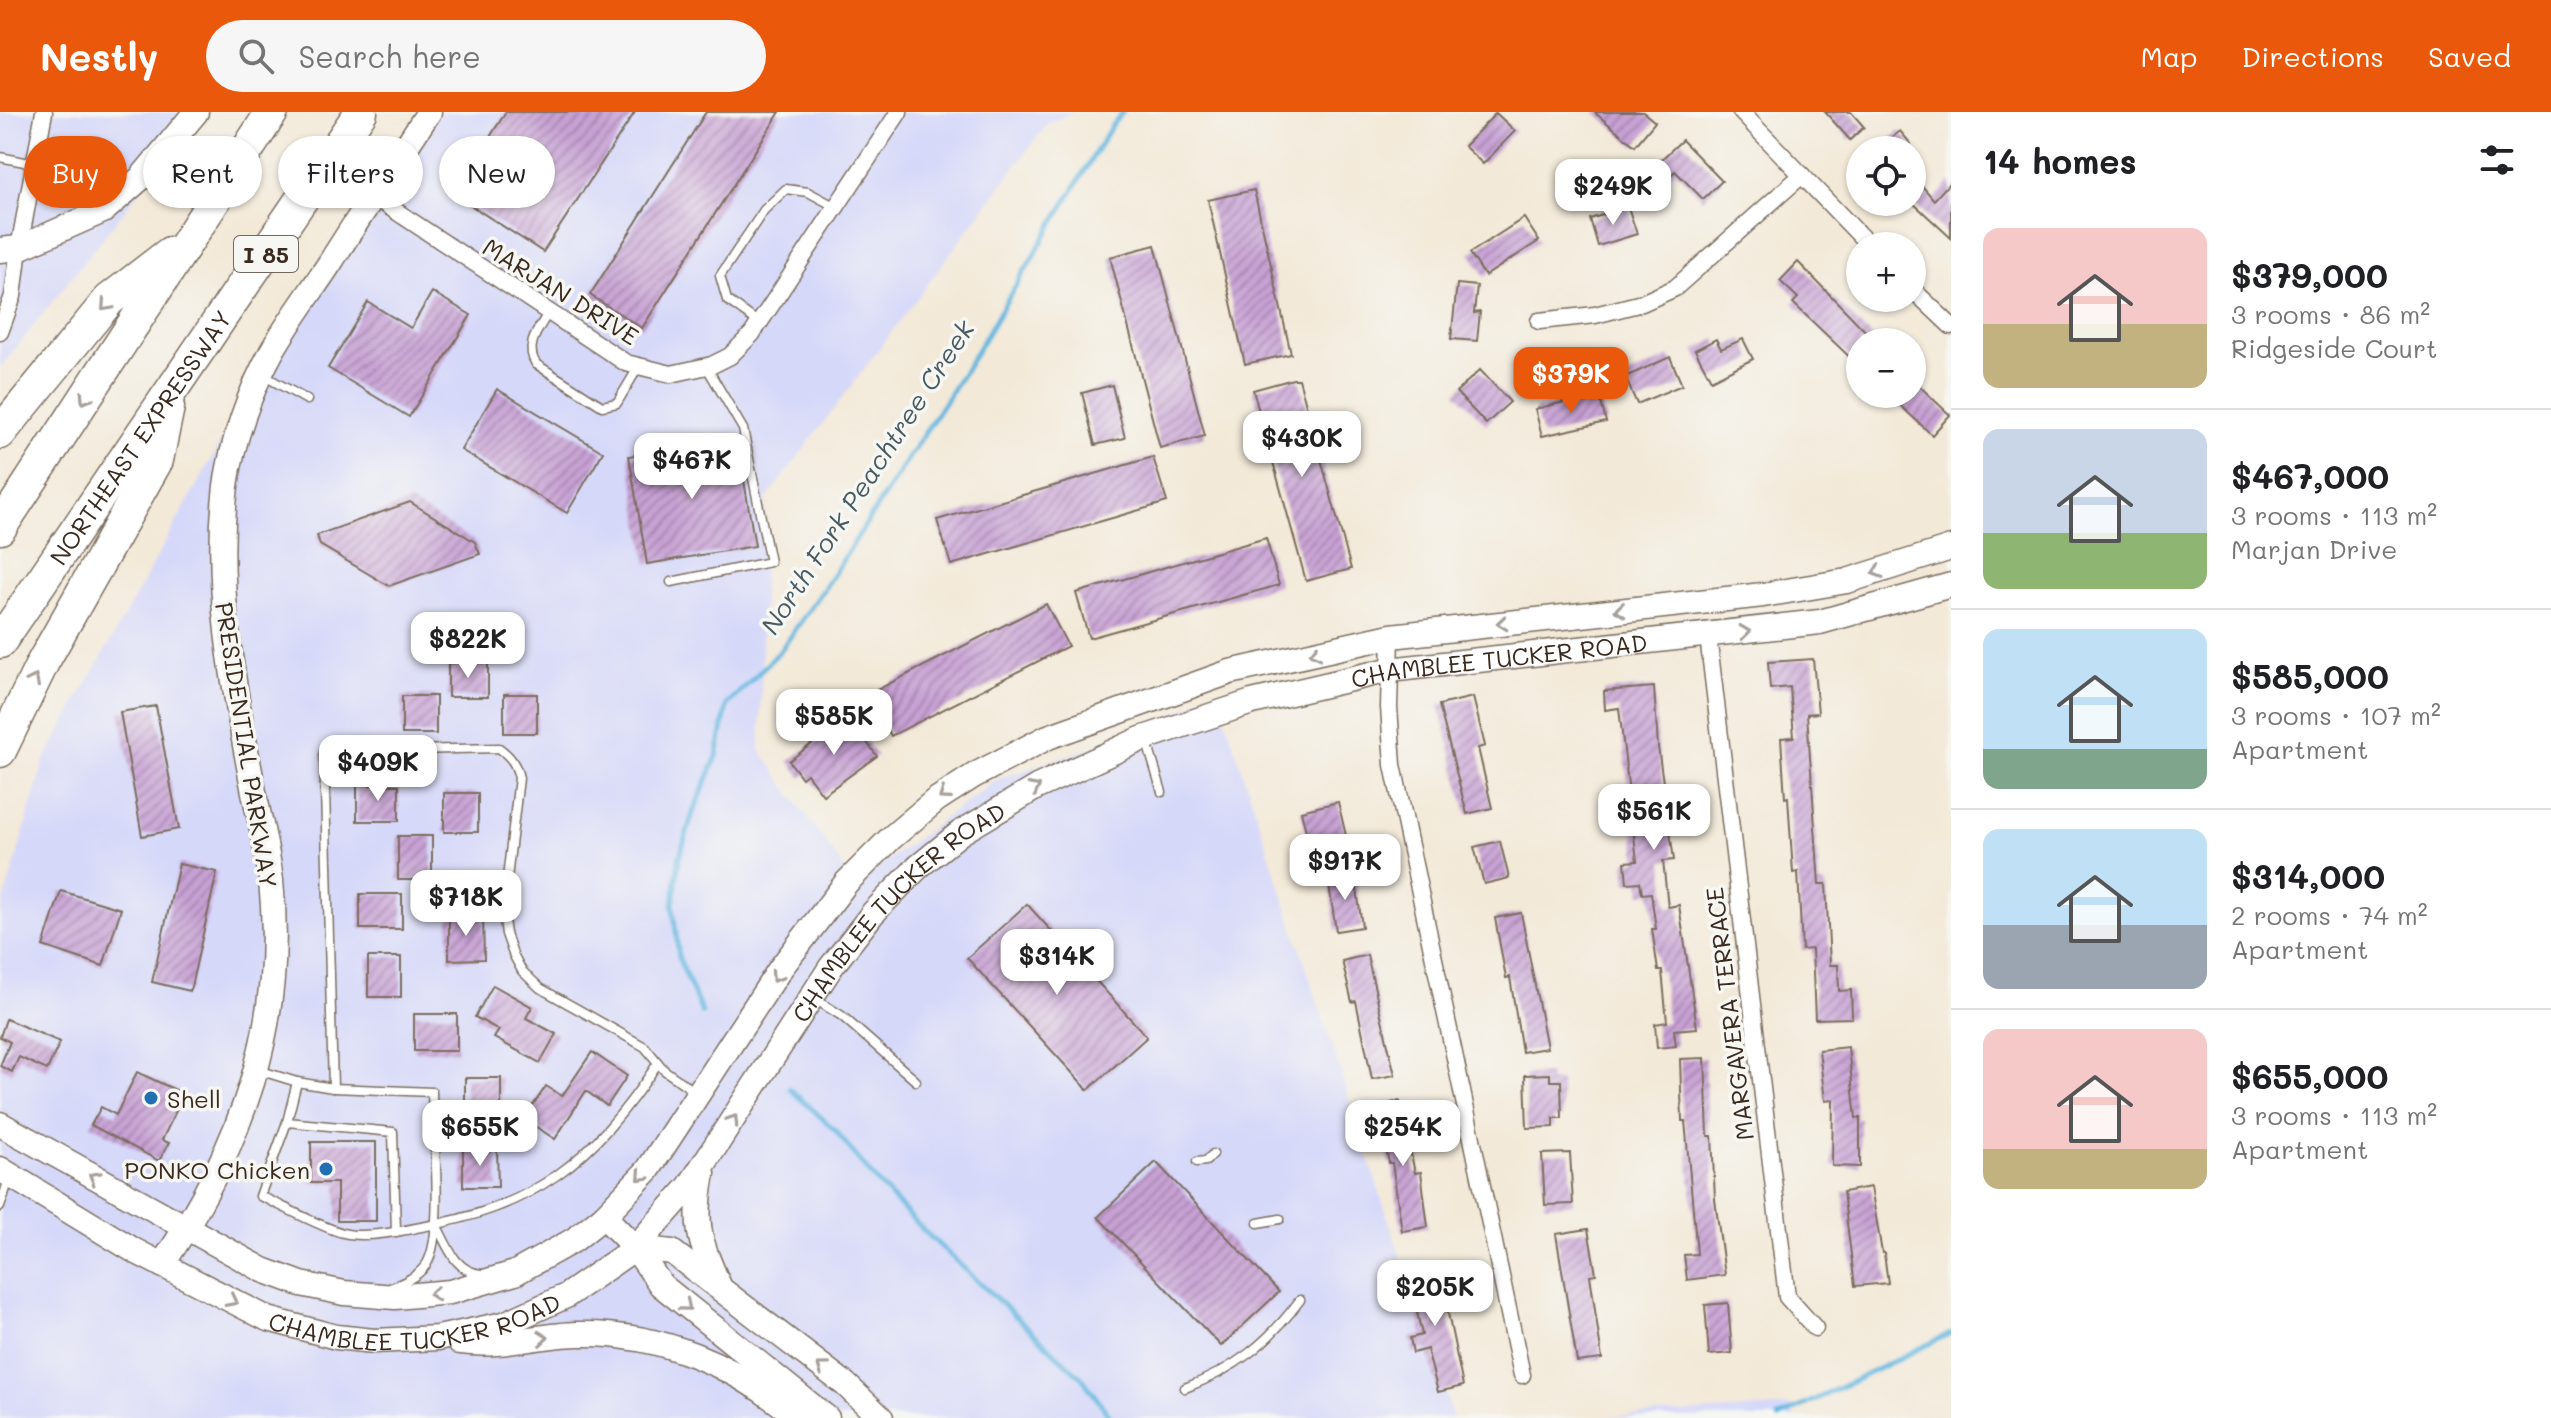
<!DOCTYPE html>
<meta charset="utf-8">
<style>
:root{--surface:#fff;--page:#f6f6f6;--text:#202124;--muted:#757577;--line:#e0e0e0;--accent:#ea580c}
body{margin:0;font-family:Mali,sans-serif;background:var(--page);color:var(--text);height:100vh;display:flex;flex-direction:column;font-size:30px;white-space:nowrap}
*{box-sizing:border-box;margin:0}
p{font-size:26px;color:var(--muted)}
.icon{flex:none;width:44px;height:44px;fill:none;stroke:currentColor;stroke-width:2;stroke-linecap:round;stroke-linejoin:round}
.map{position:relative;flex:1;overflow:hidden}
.drawer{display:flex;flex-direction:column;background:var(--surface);width:600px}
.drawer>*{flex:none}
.hud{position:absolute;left:24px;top:24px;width:760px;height:72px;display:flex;gap:16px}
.fabs{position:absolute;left:1846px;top:24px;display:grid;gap:16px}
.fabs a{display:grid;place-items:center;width:80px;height:80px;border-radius:50%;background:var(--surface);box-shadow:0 2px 6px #0004;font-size:40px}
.price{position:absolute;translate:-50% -68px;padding:0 18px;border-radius:16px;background:#fff;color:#222;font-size:26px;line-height:52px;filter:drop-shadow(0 2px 4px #0008)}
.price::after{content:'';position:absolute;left:50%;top:48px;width:24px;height:18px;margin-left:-12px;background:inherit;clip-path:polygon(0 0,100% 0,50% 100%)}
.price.current{background:var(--accent);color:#fff}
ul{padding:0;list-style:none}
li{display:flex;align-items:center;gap:24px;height:200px;padding:0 32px}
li+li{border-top:2px solid var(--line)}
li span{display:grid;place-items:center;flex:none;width:224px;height:160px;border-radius:16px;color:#555}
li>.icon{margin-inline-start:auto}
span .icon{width:96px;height:96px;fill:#fffc;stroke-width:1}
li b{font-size:34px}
h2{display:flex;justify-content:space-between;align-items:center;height:96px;padding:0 32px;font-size:34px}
.tag{padding:0 28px;border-radius:36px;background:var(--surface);box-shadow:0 2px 6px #0004;font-size:28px;line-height:72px}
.tag.current{background:var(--accent);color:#fff}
header{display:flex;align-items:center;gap:48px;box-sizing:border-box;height:112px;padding:0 40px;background:var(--accent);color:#fff}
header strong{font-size:38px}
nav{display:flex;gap:44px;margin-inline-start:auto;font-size:28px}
.search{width:560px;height:72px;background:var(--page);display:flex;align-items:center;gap:20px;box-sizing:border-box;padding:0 28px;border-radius:44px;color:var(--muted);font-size:30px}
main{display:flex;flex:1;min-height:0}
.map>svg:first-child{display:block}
</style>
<header>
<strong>Nestly</strong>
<div class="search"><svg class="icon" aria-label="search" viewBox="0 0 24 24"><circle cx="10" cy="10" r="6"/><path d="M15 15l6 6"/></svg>Search here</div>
<nav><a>Map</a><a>Directions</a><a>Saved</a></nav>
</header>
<main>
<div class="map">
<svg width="1951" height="1306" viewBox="0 0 1951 1306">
<defs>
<pattern id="building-hatch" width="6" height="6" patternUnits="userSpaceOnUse" patternTransform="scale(2)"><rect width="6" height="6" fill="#c7a1d4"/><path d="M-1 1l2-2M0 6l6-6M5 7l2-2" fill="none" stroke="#a383ab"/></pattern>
</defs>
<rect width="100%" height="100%" fill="#f6f6f2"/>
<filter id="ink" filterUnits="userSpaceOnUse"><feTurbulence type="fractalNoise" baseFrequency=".0125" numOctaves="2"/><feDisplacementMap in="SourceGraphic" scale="16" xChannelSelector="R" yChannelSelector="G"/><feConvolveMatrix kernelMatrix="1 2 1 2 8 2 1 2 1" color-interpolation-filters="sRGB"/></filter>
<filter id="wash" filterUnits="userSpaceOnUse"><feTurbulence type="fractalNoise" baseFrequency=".006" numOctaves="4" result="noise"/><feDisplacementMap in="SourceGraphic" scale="32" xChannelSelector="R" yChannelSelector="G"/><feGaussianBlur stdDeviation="1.8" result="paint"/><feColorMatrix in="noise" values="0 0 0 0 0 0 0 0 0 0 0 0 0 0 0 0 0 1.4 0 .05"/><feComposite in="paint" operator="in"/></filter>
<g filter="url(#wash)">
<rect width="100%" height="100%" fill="#f3e9d8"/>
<!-- built -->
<g fill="#d6d8f9">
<path d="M0,0H202L0,256Z"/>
<path d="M431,0H1074L1048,11L765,389L760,638L855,772L998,667L1140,619L1217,581L1453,1306H0V803L44,649L234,306Z"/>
<path d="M1794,1294V1306H1595Z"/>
</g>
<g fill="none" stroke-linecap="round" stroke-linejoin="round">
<!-- stream -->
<g stroke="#63b7df" stroke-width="5">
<path d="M702,901L679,847L673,794L679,746L693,701L717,644L727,593L780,539L826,474L967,255L1112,13L1123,0"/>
<path d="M790,977L835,1018L875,1068L924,1119L1083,1267L1111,1306"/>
<path d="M1778,1306L1951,1221"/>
</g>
</g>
<g id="blocks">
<!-- building -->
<g fill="url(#building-hatch)">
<path d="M506,0H635L543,140L453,82Z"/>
<path d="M706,0H780L642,216L590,183Z"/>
<path d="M1594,0H1643L1655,10L1635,34Z"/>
<path d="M1825,0H1851L1864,15L1850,28Z"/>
<path d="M1496,1L1515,19L1483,52L1464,34Z"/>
<path d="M1900,19L1911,32L1903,38H1878Z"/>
<path d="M1682,28L1722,69L1703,87L1675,59L1662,72L1649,59Z"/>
<path d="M1912,62L1934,88L1951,69V126L1912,90Z"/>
<path d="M1254,78L1291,242L1245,252L1208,88Z"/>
<path d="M1628,95L1637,122L1598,134L1590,107Z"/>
<path d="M1524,106L1539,129L1485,164L1470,141Z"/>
<path d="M1155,133L1205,324L1160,336L1110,145Z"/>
<path d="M1798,150L1876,230H1860V255L1793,191L1798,186L1780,169Z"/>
<path d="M1457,172L1477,174L1474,201L1480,200L1477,229L1451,227Z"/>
<path d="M432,180L471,203L409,305L328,256L368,190L411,216Z"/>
<path d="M1716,227L1721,237L1743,227L1753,247L1711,268L1695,238Z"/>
<path d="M1670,245L1682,273L1637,292L1625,265Z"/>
<path d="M1480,258L1510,290L1486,312L1456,280Z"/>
<path d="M1293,267H1299L1351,457L1306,469L1253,278Z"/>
<path d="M1912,267L1950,303L1932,323L1888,282H1912Z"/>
<path d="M1112,273L1125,326L1095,333L1082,281Z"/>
<path d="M497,277L603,340L567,401L461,338Z"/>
<path d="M1599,282L1606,310L1542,324L1535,297Z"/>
<path d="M737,326L755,434L647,452L629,344Z"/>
<path d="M1153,345L1167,390L951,453L937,408Z"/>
<path d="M410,390L475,430L480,442L389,474L320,433L317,423Z"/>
<path d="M1266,426L1279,473L1089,526L1076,481Z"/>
<path d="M1046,492L1068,534L891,624L869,582Z"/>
<path d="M1813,547L1818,601L1807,602L1819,772H1826L1830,853H1838L1839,879L1851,878L1852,906L1815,907L1812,837L1802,838L1798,760L1793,761L1788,685L1785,686L1781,626L1794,625L1790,575L1770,577L1768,550Z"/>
<rect x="448" y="551" width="40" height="34"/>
<path d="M1654,575L1658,635L1674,748L1663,749L1668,795L1679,793L1697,916L1674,918L1676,934L1657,936L1655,912L1667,910L1662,859H1658L1652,817H1656L1651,781L1642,782L1640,770L1627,771L1625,750L1637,749L1619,596L1605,598L1604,579Z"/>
<rect x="504" y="582" width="33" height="39"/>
<rect x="402" y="584" width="34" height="38"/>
<path d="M1473,585L1485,634L1478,636L1492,696L1467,702L1439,593Z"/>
<path d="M156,594L179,717L142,724L120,600Z"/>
<path d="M848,605L877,644L823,683L807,662L802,666L789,649Z"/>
<rect x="357" y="673" width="42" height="36"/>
<rect x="444" y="681" width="34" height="39"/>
<path d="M1338,690L1347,728L1310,736L1301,699Z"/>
<rect x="398" y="724" width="34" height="44"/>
<path d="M1500,729L1509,766L1484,772L1474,735Z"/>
<path d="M179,752L217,760L190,879L152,870Z"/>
<path d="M1355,762L1362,815L1336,819L1328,766Z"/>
<path d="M61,779L121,797L103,854L43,834Z"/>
<rect x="360" y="782" width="42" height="35"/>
<path d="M1027,792L1147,925L1088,978L967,846Z"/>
<path d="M1521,801L1547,936L1522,940L1510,865L1506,866L1495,806Z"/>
<path d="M449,805H483L484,847L449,848Z"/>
<path d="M1367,843L1395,963L1372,967L1356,889L1352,890L1342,849Z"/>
<rect x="368" y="845" width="33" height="40"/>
<path d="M493,873L532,895L526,906L556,922L540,951L494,926L499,918L475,905Z"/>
<rect x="414" y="902" width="43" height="37"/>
<path d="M6,907L60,930L47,958L19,945L12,960L0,954L10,930L0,925Z"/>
<path d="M1848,935L1856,1006H1860V1055L1832,1054L1833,988L1825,989L1819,938Z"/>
<path d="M592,940L627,964L607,994L586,979L555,1027L524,1007L546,974L562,984Z"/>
<path d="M1705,946L1708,1024H1712L1715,1087L1725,1163L1687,1168L1684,1143L1697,1142L1685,1009H1682L1680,947Z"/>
<path d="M137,960L184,982L162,1028L169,1031L159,1049L91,1013L101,995L116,1003Z"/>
<path d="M1550,962V969H1561L1562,1006H1554V1015L1527,1016L1525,963Z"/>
<rect x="465" y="966" width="36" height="41"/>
<path d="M1400,989L1415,1061L1421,1060L1428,1115L1402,1119L1392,1051H1389L1377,994Z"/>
<path d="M311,1030H376V1109H337V1071H311Z"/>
<path d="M463,1036H497L498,1075H463Z"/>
<path d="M1570,1041L1573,1092L1545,1093L1542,1042Z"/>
<path d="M1156,1050L1279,1180L1221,1234L1098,1105Z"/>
<path d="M1871,1075L1882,1141H1884L1888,1171L1855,1174L1843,1080Z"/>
<path d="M1588,1117L1596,1162L1590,1163L1602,1247L1577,1250L1556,1122Z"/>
<path d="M1438,1153L1463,1274L1438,1280L1427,1237L1413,1241L1410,1226L1422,1223L1408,1159Z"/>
<path d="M1728,1191L1732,1241L1709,1243L1705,1193Z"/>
</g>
</g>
</g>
<g filter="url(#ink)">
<use href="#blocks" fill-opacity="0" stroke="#7b6d5f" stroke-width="2"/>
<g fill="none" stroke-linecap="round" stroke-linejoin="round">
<!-- lane casing -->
<g stroke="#7b6d5f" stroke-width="11">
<g id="lane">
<path d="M0,45L34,52"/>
<path d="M548,201C539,217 524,233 536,252L602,294L617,291L639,254"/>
<path d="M759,211L727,188L720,164L764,98L786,77L808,80L836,95"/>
<path d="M263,263L307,288"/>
<path d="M671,470L770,450L743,317L706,254"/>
<path d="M1146,627L1162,680"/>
<path d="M813,886L842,904L916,969"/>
<path d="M258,958L297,970L333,976L432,980C433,1017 445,1125 426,1153C417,1165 403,1171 390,1176"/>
<path d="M297,970L287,1010L260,1084C283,1094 320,1115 343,1121C362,1126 397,1120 416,1116C535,1096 592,1050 658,951"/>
<path d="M333,976L324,640L499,636C511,645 516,652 519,666L503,800L506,822L513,842L522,859L540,876L645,935L664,958L694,979"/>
<path d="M287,1010L393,1020L396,1120"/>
<path d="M1197,1050L1206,1049L1213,1042"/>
<path d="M0,1095L9,1067"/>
<path d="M1258,1111L1280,1107"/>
<path d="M437,1114C448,1135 455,1159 481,1162"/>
<path d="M1185,1276C1235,1257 1268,1231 1300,1188"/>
</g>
</g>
<!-- street casing -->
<g stroke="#7b6d5f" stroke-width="19">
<g id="street">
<path d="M1741,0L1870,134"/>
<path d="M373,84L626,251L671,262L712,253L730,244L752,222L899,0"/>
<path d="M1912,177L1951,214"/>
<path d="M1539,209L1595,203L1642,191L1675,176L1802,63"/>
<path d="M0,220L13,184L19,136L44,0"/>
<path d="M1391,524L1389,595L1393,653L1522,1263"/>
<path d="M1708,524L1787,1185L1815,1216"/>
</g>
</g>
<!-- secondary casing -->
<g stroke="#7b6d5f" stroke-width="27">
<g id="secondary">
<path d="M0,138L19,136L103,99L141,66L196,0"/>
<path d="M0,1012L263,1158L301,1172L344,1181L395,1185L450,1180L515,1161L574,1128L604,1104L648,1058L780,857L846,771L891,726L936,688L975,663L1048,625L1230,560L1391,524L1763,483L1847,469L1951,436"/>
<path id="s1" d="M0,1057L135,1139L268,1207L336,1225L374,1229L438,1226L504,1212L566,1184L635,1136L689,1075L831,855L873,801L918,755L960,721L1037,675L1141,627L1252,590L1389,558L1820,510L1951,473"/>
<path d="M703,1061C693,1113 699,1128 720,1176"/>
<path d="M604,1104L635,1136L661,1173L827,1306"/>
<path d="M635,1136L672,1140L845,1272L881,1306"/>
<path d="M162,1153C242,1034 286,913 271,768C267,735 258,702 252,670C233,571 214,475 226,374C232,329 250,279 272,239C289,209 311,180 330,151C362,100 396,50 429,0"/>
<path d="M460,1230C500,1236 538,1223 577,1222C660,1220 736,1253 798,1306"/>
</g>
</g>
<!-- highway casing -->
<g stroke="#7b6d5f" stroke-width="35">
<g id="highway">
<path d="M0,321L109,188L170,141"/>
<path d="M0,416L272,0"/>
<path id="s2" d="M0,530L361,0"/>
<path d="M0,639L43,550L157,348L168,295"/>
</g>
</g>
<!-- lane -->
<use href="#lane" stroke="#fff" stroke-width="8"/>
<!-- street -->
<use href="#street" stroke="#fff" stroke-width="16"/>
<!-- secondary -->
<use href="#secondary" stroke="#fff" stroke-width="24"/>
<!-- highway -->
<use href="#highway" stroke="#fff" stroke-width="32"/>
</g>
<!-- one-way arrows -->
<defs><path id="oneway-chevron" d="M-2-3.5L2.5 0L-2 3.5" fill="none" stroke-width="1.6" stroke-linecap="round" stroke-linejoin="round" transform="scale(2)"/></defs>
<g stroke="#a79f9a">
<use href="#oneway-chevron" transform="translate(106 194) rotate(132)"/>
<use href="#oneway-chevron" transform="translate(85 287) rotate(123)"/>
<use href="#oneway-chevron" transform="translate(1877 460) rotate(162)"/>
<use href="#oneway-chevron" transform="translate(1620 498) rotate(174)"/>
<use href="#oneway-chevron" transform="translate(1502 511) rotate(174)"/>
<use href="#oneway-chevron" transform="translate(1745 520) rotate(-7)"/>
<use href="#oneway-chevron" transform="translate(1315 541) rotate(167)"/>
<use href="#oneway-chevron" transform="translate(34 568) rotate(-63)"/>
<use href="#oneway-chevron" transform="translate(1035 676) rotate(-28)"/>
<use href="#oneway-chevron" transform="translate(944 683) rotate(145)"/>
<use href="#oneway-chevron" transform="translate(776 865) rotate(124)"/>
<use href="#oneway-chevron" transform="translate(733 1008) rotate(-57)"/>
<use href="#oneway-chevron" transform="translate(642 1064) rotate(132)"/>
<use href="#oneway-chevron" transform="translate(94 1065) rotate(-150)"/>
<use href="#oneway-chevron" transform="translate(434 1182) rotate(175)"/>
<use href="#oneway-chevron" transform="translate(232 1189) rotate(27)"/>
<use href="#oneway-chevron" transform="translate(686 1194) rotate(40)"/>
<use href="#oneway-chevron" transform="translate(543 1226) rotate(-6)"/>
<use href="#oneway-chevron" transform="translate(822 1255) rotate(-143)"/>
</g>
</g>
<!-- markers -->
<g fill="#1f6fb2" stroke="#f6f6f2" stroke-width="3">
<circle cx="151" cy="986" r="8"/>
<circle cx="326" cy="1057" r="8"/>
</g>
<g text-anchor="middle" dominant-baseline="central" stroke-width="7" stroke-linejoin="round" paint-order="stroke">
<!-- shield labels -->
<rect fill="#f6f6f2" stroke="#73675e" stroke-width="2" x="234" y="124" width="64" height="36" rx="6"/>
<g font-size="22" font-weight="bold" fill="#3b2a1e">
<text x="266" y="142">I 85</text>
</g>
<!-- street labels -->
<g font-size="24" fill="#3b2a1e" stroke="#f6f6f2">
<text transform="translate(561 179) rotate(32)">MARJAN DRIVE</text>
<text stroke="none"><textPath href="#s2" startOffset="248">NORTHEAST EXPRESSWAY</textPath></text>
<text stroke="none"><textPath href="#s1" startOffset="1802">CHAMBLEE TUCKER ROAD</textPath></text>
<text transform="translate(247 633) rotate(81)">PRESIDENTIAL PARKWAY</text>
<text stroke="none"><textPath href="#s1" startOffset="1130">CHAMBLEE TUCKER ROAD</textPath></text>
<text transform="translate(1729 902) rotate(-97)">MARGAVERA TERRACE</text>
<text stroke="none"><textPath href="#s1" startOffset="458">CHAMBLEE TUCKER ROAD</textPath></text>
</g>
<!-- poi labels -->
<g font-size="24" fill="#3b2a1e" stroke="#f6f6f2" text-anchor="start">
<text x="167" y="986">Shell</text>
<text x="310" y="1057" text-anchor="end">PONKO Chicken</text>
</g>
<!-- water labels -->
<g font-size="26" font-style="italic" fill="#495b62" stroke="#f6f6f2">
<text transform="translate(867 365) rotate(-57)">North Fork Peachtree Creek</text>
</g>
</g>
</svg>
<div class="fabs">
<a><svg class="icon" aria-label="locate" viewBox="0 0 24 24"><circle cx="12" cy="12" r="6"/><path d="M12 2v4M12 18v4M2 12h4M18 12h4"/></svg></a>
<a>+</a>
<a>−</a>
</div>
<b class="price" style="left:1613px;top:115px">$249K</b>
<b class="price current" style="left:1571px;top:303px">$379K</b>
<b class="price" style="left:1302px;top:367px">$430K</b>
<b class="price" style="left:692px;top:389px">$467K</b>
<b class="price" style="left:468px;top:568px">$822K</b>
<b class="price" style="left:834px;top:645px">$585K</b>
<b class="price" style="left:378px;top:691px">$409K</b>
<b class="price" style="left:1654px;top:740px">$561K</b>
<b class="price" style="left:1345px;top:790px">$917K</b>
<b class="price" style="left:466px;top:826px">$718K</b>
<b class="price" style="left:1057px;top:885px">$314K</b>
<b class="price" style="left:480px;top:1056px">$655K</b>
<b class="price" style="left:1403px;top:1056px">$254K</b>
<b class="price" style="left:1435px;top:1216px">$205K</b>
<div class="hud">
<a class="tag current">Buy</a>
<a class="tag">Rent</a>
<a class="tag">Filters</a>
<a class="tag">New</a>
</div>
</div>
<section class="drawer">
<h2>14 homes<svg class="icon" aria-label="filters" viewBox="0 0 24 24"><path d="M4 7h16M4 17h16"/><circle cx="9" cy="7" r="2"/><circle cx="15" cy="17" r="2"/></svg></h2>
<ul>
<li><span style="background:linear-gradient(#f6c9c9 60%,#c2b280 0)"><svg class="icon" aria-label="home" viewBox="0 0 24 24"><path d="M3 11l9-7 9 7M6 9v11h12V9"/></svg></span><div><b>$379,000</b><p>3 rooms · 86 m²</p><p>Ridgeside Court</p></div></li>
<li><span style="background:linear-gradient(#c9d6e8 65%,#8fb573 0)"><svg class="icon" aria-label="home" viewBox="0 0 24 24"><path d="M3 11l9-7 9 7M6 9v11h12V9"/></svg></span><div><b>$467,000</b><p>3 rooms · 113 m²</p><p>Marjan Drive</p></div></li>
<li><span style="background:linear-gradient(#bfe0f5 75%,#7fa58c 0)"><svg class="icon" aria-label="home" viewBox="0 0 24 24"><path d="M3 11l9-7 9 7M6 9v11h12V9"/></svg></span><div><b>$585,000</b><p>3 rooms · 107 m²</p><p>Apartment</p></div></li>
<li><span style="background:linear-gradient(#bfe0f5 60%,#9aa5b1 0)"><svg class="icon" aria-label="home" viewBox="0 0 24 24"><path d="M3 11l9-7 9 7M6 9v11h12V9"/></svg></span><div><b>$314,000</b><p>2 rooms · 74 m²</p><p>Apartment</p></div></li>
<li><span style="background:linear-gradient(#f6c9c9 75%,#c2b280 0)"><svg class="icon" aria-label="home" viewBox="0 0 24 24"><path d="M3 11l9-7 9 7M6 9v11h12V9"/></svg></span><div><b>$655,000</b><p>3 rooms · 113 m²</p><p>Apartment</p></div></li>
</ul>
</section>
</main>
